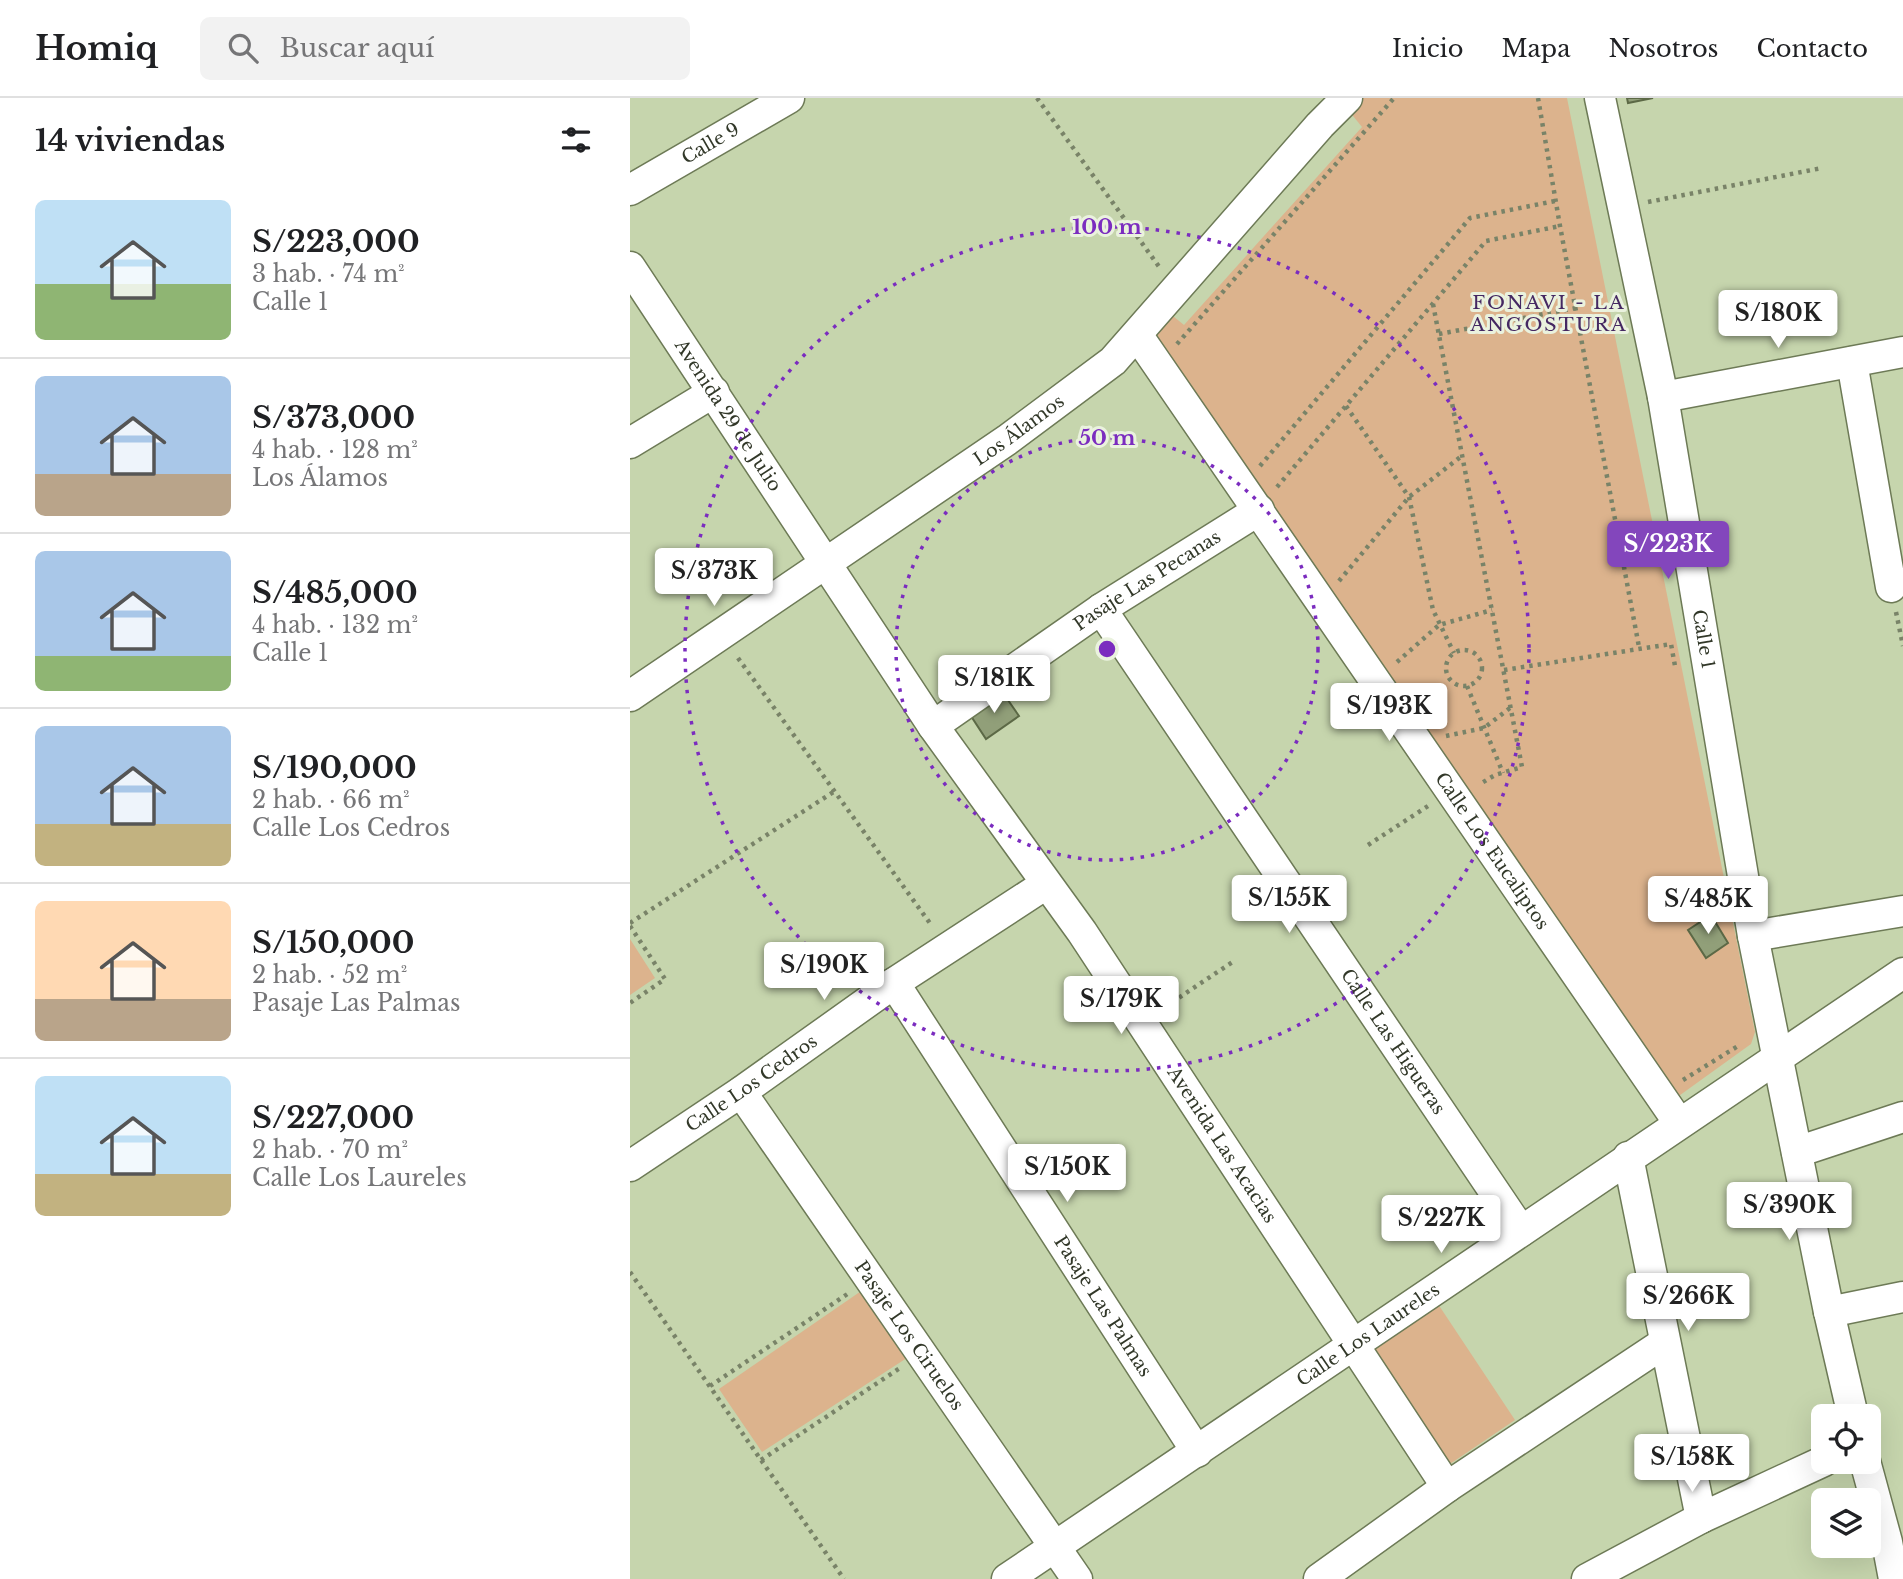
<!DOCTYPE html>
<html lang="es">
<meta charset="utf-8">
<style>
:root{--surface:#fff;--page:#f2f2f2;--text:#202124;--muted:#757577;--line:#e0e0e0;--accent:#8346bc}
body{margin:0;font-family:"Libre Baskerville",serif;background:var(--page);color:var(--text);height:100vh;display:flex;flex-direction:column;font-size:26px;white-space:nowrap}
*{box-sizing:border-box;margin:0}
p{font-size:23px;color:var(--muted)}
.icon{flex:none;width:38px;height:38px;fill:none;stroke:currentColor;stroke-width:2;stroke-linecap:round;stroke-linejoin:round}
.map{position:relative;flex:1;overflow:hidden}
.panel{display:flex;flex-direction:column;background:var(--surface);width:630px}
.panel>*{flex:none}
.buttons{position:absolute;left:1181px;top:1306px;display:grid;gap:14px}
.buttons a{display:grid;place-items:center;width:70px;height:70px;border-radius:10px;background:var(--surface);box-shadow:0 7px 28px #0002;font-size:35px}
.price{position:absolute;translate:-50% -60px;padding:0 16px;border-radius:7px;background:#fff;color:#222;font-size:23px;line-height:46px;filter:drop-shadow(0 2px 4px #0008)}
.price::after{content:'';position:absolute;left:50%;top:42px;width:21px;height:16px;margin-left:-10px;background:inherit;clip-path:polygon(0 0,100% 0,50% 100%)}
.price.selected{background:var(--accent);color:#fff}
ul{padding:0;list-style:none}
li{display:flex;align-items:center;gap:21px;height:175px;padding:0 35px}
li+li{border-top:2px solid var(--line)}
li span{display:grid;place-items:center;flex:none;width:196px;height:140px;border-radius:10px;color:#555}
li>.icon{margin-inline-start:auto}
span .icon{width:84px;height:84px;fill:#fffc;stroke-width:1}
li b{font-size:30px}
h2{display:flex;justify-content:space-between;align-items:center;height:84px;padding:0 35px;font-size:30px}
header{display:flex;align-items:center;gap:42px;box-sizing:border-box;height:98px;padding:0 35px;background:var(--surface);border-bottom:2px solid var(--line)}
header strong{font-size:33px}
nav{display:flex;gap:38px;margin-inline-start:auto;font-size:24px}
.search{width:490px;height:63px;background:var(--page);display:flex;align-items:center;gap:18px;box-sizing:border-box;padding:0 24px;border-radius:10px;color:var(--muted);font-size:26px}
main{display:flex;flex:1;min-height:0}
.map>svg:first-child{display:block}
</style>
<header>
<strong>Homiq</strong>
<div class="search"><svg class="icon" aria-label="search" viewBox="0 0 24 24"><circle cx="10" cy="10" r="6"/><path d="M15 15l6 6"/></svg>Buscar aquí</div>
<nav><a>Inicio</a><a>Mapa</a><a>Nosotros</a><a>Contacto</a></nav>
</header>
<main>
<section class="panel">
<h2>14 viviendas<svg class="icon" aria-label="filters" viewBox="0 0 24 24"><path d="M4 7h16M4 17h16"/><circle cx="9" cy="7" r="2"/><circle cx="15" cy="17" r="2"/></svg></h2>
<ul>
<li><span style="background:linear-gradient(#bfe0f5 60%,#8fb573 0)"><svg class="icon" aria-label="home" viewBox="0 0 24 24"><path d="M3 11l9-7 9 7M6 9v11h12V9"/></svg></span><div><b>S/223,000</b><p>3 hab. · 74 m²</p><p>Calle 1</p></div></li>
<li><span style="background:linear-gradient(#a9c7e8 70%,#b9a48a 0)"><svg class="icon" aria-label="home" viewBox="0 0 24 24"><path d="M3 11l9-7 9 7M6 9v11h12V9"/></svg></span><div><b>S/373,000</b><p>4 hab. · 128 m²</p><p>Los Álamos</p></div></li>
<li><span style="background:linear-gradient(#a9c7e8 75%,#8fb573 0)"><svg class="icon" aria-label="home" viewBox="0 0 24 24"><path d="M3 11l9-7 9 7M6 9v11h12V9"/></svg></span><div><b>S/485,000</b><p>4 hab. · 132 m²</p><p>Calle 1</p></div></li>
<li><span style="background:linear-gradient(#a9c7e8 70%,#c2b280 0)"><svg class="icon" aria-label="home" viewBox="0 0 24 24"><path d="M3 11l9-7 9 7M6 9v11h12V9"/></svg></span><div><b>S/190,000</b><p>2 hab. · 66 m²</p><p>Calle Los Cedros</p></div></li>
<li><span style="background:linear-gradient(#ffd9b3 70%,#b9a48a 0)"><svg class="icon" aria-label="home" viewBox="0 0 24 24"><path d="M3 11l9-7 9 7M6 9v11h12V9"/></svg></span><div><b>S/150,000</b><p>2 hab. · 52 m²</p><p>Pasaje Las Palmas</p></div></li>
<li><span style="background:linear-gradient(#bfe0f5 70%,#c2b280 0)"><svg class="icon" aria-label="home" viewBox="0 0 24 24"><path d="M3 11l9-7 9 7M6 9v11h12V9"/></svg></span><div><b>S/227,000</b><p>2 hab. · 70 m²</p><p>Calle Los Laureles</p></div></li>
</ul>
</section>
<div class="map">
<svg width="1273" height="1481" viewBox="0 0 1273 1481">
<rect width="100%" height="100%" fill="#c6d5ad"/>
<!-- green -->
<g fill="#dcb38d">
<path d="M731,0H937L1125,934L1121,946L1046,1000L920,810L519,235L538,214L554,227L732,29L719,13Z"/>
<path d="M0,841L25,880L0,897Z"/>
<path d="M237,1189L283,1256L132,1354L89,1291Z"/>
<path d="M808,1206L885,1322L814,1370L737,1254Z"/>
</g>
<!-- building -->
<g fill="#919f79" stroke="#5c6946" stroke-width="2">
<path d="M997,0H1023L998,5Z"/>
<path d="M371,592L389,618L356,641L339,615Z"/>
<path d="M1081,817L1098,845L1076,860L1058,832Z"/>
</g>
<g fill="none" stroke-linecap="round" stroke-linejoin="round">
<!-- minor casing -->
<g stroke="#6d7a56" stroke-width="33">
<g id="minor">
<path id="s1" d="M970,0L1033,299L1123,838L1199,1214L1223,1318"/>
<path id="s2" d="M0,92L159,0"/>
<path id="s3" d="M0,169L303,628L452,834L817,1389"/>
<path id="s4" d="M508,238L1049,1025"/>
<path d="M1222,264L1261,489"/>
<path d="M1033,299L1273,254"/>
<path d="M0,345L84,294"/>
<path id="s5" d="M471,511L891,1133"/>
<path id="s6" d="M0,598L377,342L483,263L690,27L717,0"/>
<path id="s7" d="M303,628L471,511L629,412"/>
<path d="M1123,838L1273,813"/>
<path id="s8" d="M264,885L567,1354"/>
<path id="s9" d="M111,994L447,1481"/>
<path d="M1167,1054L1273,1019"/>
<path d="M998,1059L1071,1420"/>
<path id="s10" d="M0,1068L111,994L264,885L416,786"/>
<path d="M1199,1214L1273,1199"/>
<path d="M1235,1363L1257,1444L1264,1481"/>
<path id="s11" d="M377,1481C676,1280 974,1076 1273,875"/>
<path d="M689,1481L817,1389L1034,1245"/>
<path d="M957,1481L1071,1420L1194,1363"/>
</g>
</g>
<!-- path -->
<g stroke="#798368" stroke-width="4.5" stroke-dasharray="3.5 5" stroke-linecap="butt">
<path d="M407,0L530,170"/>
<path d="M908,0L930,128L1009,549"/>
<path d="M1018,104L1192,70"/>
<path d="M803,206L892,669L865,677L850,686"/>
<path d="M809,236L946,210"/>
<path d="M547,246L764,0"/>
<path d="M716,308L779,399L803,512L824,555"/>
<path d="M630,368L840,120L925,103"/>
<path d="M647,389L856,143L930,128"/>
<path d="M709,483L779,399L833,357"/>
<path d="M1266,514L1273,548"/>
<circle cx="834" cy="570" r="18"/>
<path d="M108,560L302,828"/>
<path d="M767,564L809,527L862,512"/>
<path d="M874,572L1041,546L1045,568"/>
<path d="M837,588L873,675"/>
<path d="M816,638L854,630L880,610"/>
<path d="M738,747L798,708"/>
<path d="M0,825L205,693"/>
<path d="M0,828L35,881L0,905"/>
<path d="M535,909L604,863"/>
<path d="M1053,982L1108,948"/>
<path d="M0,1174L214,1481"/>
<path d="M80,1288L219,1195"/>
<path d="M131,1362L270,1270"/>
</g>
<!-- minor -->
<use href="#minor" stroke="#fff" stroke-width="30"/>
</g>
<!-- distance rings -->
<g fill="none" stroke="#7b2cbf" stroke-width="3.5" stroke-dasharray="3.5 7">
<circle cx="477" cy="551" r="211"/>
<circle cx="477" cy="551" r="422"/>
</g>
<g text-anchor="middle" dominant-baseline="central" stroke-width="6" stroke-linejoin="round" paint-order="stroke">
<!-- street labels -->
<g font-size="18" fill="#323829" stroke="#eaf2de">
<text stroke="none"><textPath href="#s2" startOffset="93">Calle 9</textPath></text>
<text stroke="none"><textPath href="#s3" startOffset="178">Avenida 29 de Julio</textPath></text>
<text stroke="none"><textPath href="#s6" startOffset="471">Los Álamos</textPath></text>
<text stroke="none"><textPath href="#s7" startOffset="259">Pasaje Las Pecanas</textPath></text>
<text stroke="none"><textPath href="#s1" startOffset="551">Calle 1</textPath></text>
<text stroke="none"><textPath href="#s4" startOffset="625">Calle Los Eucaliptos</textPath></text>
<text stroke="none"><textPath href="#s5" startOffset="522">Calle Las Higueras</textPath></text>
<text stroke="none"><textPath href="#s10" startOffset="147">Calle Los Cedros</textPath></text>
<text stroke="none"><textPath href="#s3" startOffset="1059">Avenida Las Acacias</textPath></text>
<text stroke="none"><textPath href="#s8" startOffset="385">Pasaje Las Palmas</textPath></text>
<text stroke="none"><textPath href="#s11" startOffset="436">Calle Los Laureles</textPath></text>
<text stroke="none"><textPath href="#s9" startOffset="296">Pasaje Los Ciruelos</textPath></text>
</g>
<!-- neighbourhood labels -->
<g font-size="19" letter-spacing="2" fill="#452862" stroke="#eaf2de">
<text x="919" y="204">FONAVI - LA<tspan x="919" dy="22">ANGOSTURA</tspan></text>
</g>
</g>
<circle cx="477" cy="551" r="10" fill="#7b2cbf" stroke="#eaf2de" stroke-width="3.5"/>
<g font-size="21" text-anchor="middle" font-weight="bold" fill="#7b2cbf" stroke="#eaf2de" stroke-width="6" stroke-linejoin="round" paint-order="stroke">
<text x="477" y="136">100 m</text>
<text x="477" y="347">50 m</text>
</g>
</svg>
<div class="buttons">
<a><svg class="icon" aria-label="locate" viewBox="0 0 24 24"><circle cx="12" cy="12" r="6"/><path d="M12 2v4M12 18v4M2 12h4M18 12h4"/></svg></a>
<a><svg class="icon" aria-label="layers" viewBox="0 0 24 24"><path d="M12 4l9 5-9 5-9-5zM3 14l9 5 9-5"/></svg></a>
</div>
<b class="price" style="left:1148px;top:252px">S/180K</b>
<b class="price selected" style="left:1038px;top:483px">S/223K</b>
<b class="price" style="left:84px;top:510px">S/373K</b>
<b class="price" style="left:364px;top:617px">S/181K</b>
<b class="price" style="left:759px;top:645px">S/193K</b>
<b class="price" style="left:659px;top:837px">S/155K</b>
<b class="price" style="left:1078px;top:838px">S/485K</b>
<b class="price" style="left:194px;top:904px">S/190K</b>
<b class="price" style="left:491px;top:938px">S/179K</b>
<b class="price" style="left:437px;top:1106px">S/150K</b>
<b class="price" style="left:1159px;top:1144px">S/390K</b>
<b class="price" style="left:811px;top:1157px">S/227K</b>
<b class="price" style="left:1058px;top:1235px">S/266K</b>
<b class="price" style="left:1062px;top:1396px">S/158K</b>
</div>
</main>
